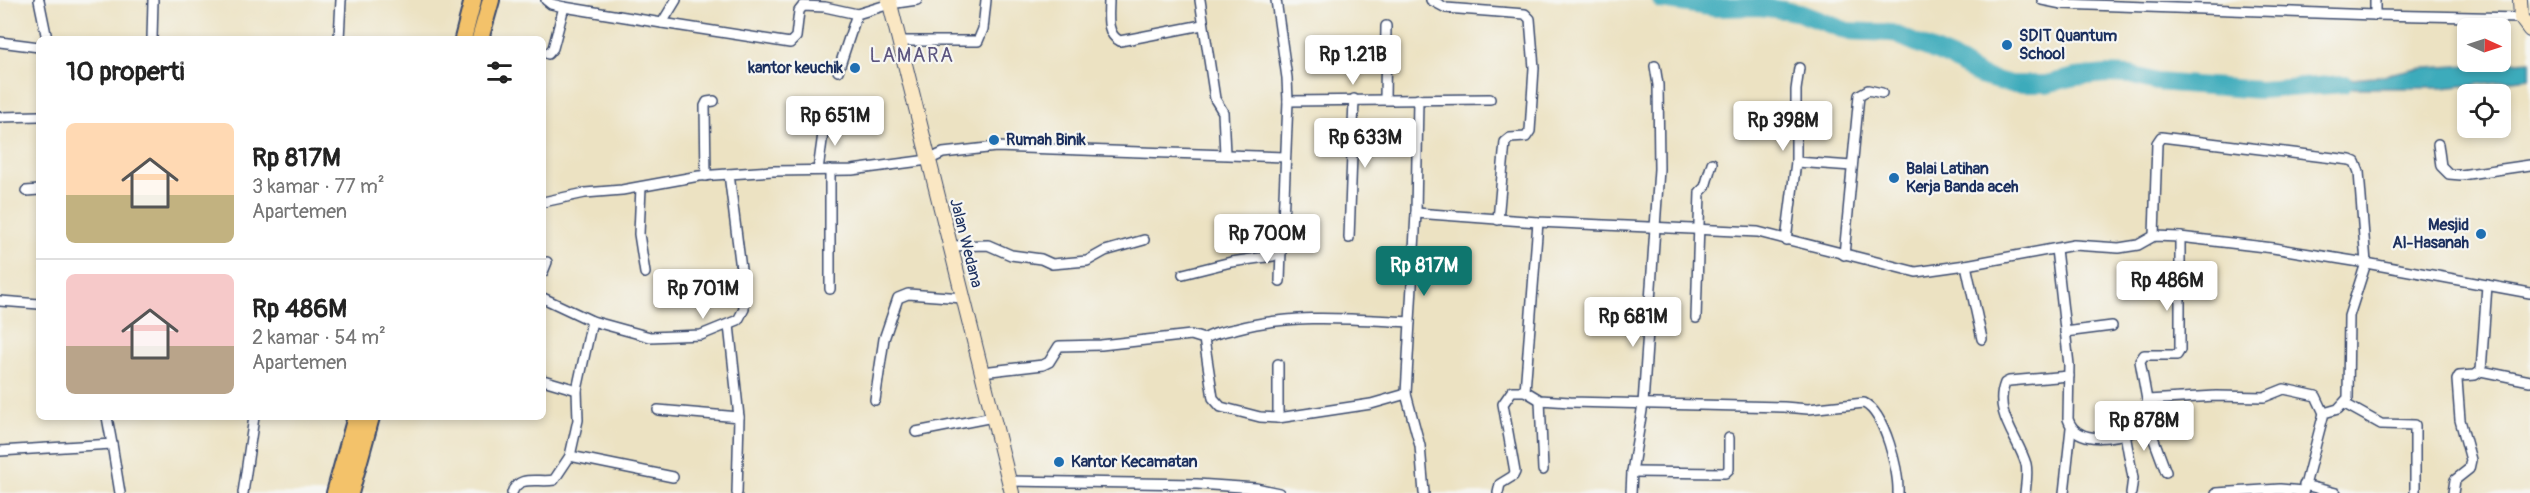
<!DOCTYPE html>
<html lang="id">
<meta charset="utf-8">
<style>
:root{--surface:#fff;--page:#f2f2f2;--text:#222;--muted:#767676;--line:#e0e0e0;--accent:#0f766e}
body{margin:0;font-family:Pangolin,sans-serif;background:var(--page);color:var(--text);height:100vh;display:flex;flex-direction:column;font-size:22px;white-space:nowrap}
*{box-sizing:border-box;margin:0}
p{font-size:20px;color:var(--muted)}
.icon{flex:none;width:33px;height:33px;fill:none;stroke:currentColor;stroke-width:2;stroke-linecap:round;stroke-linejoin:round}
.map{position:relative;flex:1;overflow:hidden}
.details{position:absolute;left:36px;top:36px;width:510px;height:384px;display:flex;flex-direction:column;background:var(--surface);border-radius:9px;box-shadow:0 3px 9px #0003}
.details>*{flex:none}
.needle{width:39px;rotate:93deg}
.tools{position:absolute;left:2457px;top:18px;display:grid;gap:12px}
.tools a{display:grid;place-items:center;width:54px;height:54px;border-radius:9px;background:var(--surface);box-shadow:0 3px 9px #0003;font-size:30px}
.price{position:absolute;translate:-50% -51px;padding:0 14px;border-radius:6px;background:#fff;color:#222;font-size:20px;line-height:39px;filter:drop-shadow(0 2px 3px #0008)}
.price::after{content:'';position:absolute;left:50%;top:36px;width:18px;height:14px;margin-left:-9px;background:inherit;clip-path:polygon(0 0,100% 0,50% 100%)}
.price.on{background:var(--accent);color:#fff}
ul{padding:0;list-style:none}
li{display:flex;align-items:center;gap:18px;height:150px;padding:0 30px}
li+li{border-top:2px solid var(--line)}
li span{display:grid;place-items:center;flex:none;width:168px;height:120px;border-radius:9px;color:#555}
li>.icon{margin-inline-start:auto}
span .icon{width:72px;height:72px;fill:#fffc;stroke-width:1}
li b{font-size:26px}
h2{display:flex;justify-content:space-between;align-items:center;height:72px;padding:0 30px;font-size:26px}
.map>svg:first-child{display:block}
</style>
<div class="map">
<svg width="2530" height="493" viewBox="0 0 2530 493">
<rect width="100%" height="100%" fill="#f6f6f2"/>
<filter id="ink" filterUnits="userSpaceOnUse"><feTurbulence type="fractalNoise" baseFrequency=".0167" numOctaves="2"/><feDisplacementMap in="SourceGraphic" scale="12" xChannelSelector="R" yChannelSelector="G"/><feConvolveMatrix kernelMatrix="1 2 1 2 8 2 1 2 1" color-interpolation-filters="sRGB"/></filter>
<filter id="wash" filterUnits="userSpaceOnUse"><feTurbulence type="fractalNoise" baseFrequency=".008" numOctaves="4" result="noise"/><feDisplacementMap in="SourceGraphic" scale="24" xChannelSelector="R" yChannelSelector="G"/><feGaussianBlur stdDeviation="1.35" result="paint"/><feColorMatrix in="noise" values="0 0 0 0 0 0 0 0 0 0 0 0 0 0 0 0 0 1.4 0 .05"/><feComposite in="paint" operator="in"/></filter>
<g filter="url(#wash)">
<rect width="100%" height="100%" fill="#ece2c2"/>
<!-- water -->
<path fill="#3dabbb" stroke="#2c6d8c" stroke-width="1.5" d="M2530,61V78L2444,88H2319V82L2374,77L2412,69Z"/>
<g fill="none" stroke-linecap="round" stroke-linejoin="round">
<!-- river -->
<path stroke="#3dabbb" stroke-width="18" d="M1661,0L1716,8L1759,7L1783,10L1800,13L1847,31L1892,33L1951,58L1980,76L2011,84H2046L2075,77L2106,74L2130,75L2157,82L2260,90L2344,84"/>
</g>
</g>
<g filter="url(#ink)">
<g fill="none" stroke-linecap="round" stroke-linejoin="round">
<!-- street casing -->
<g stroke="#3a4a6d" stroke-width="12">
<g id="street">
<path d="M39,0L47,39"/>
<path d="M546,0L551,4L564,7L662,23L676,0"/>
<path d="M1109,0C1109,14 1105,34 1120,41L1202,25"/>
<path d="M1200,0L1215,99L1223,112L1225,154"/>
<path d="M1431,0L1446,8L1525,14L1530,19L1534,68L1530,131L1526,137L1510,138L1505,142L1498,220"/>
<path d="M2042,0L2062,4L2375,15L2521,18"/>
<path d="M2375,0V15"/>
<path d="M662,23L790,43L796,37L799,11L803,6L825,7L857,14"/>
<path d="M152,39L153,0"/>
<path d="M339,39L341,0"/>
<path d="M900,41H978L983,29L986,0"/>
<path d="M0,42L39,47"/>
<path d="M548,54L553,48L564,7"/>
<path d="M838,71L857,14L890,4L917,0"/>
<path d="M1385,99L1386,26"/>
<path d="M1418,99L1416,213L1406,394L1420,446L1424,493"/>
<path d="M1288,101L1490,99"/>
<path d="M0,117L39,116"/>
<path d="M2438,144L2441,166L2449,174L2461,175L2530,165"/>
<path d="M1796,162L1852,166"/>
<path d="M818,170L825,119"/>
<path d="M830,170V289"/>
<path d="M706,176L705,106L707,102L714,101"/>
<path d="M641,187L639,234L645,273"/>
<path d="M26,191L39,190"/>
<path d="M543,202L585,193L622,190L699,176L773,171L852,170L928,160L943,153L996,147L1285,157"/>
<path d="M1416,213L1538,222L1758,232L1916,272L1966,265L2074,245L2119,248L2138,245L2154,236L2180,237L2273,248L2366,263L2530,293"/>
<path d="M1538,222L1525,391L1540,400L1570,402L1784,407L1808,409L1864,403C1885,413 1899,471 1898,493"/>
<path d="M2154,236L2157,143L2161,137L2350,160L2355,162L2359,172L2366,263L2349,316L2348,398L2338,409L2324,413L2303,493"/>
<path d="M1349,238L1354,99"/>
<path d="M1786,240L1796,162V90L1799,68"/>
<path d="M950,246L988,245L1011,255L1041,259L1052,264L1087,261L1105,251L1144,240"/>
<path d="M2056,249L2069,365L2068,419C2077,448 2120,436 2141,430L2147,421"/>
<path d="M1844,255L1859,95L1868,90L1882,93"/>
<path d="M1966,265L1982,339"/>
<path d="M543,272L547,262"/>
<path d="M1183,274L1231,262L1273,256L1282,246L1288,101L1287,78L1276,0"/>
<path d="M1280,281L1281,250"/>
<path d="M543,298L592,321L650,337L701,335L738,320L744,309L742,277L729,174"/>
<path d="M0,301L39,304"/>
<path d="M1696,318L1700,192L1705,187L1712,163"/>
<path d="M729,325L739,417L737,493"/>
<path d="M2065,332L2112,326"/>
<path d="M1204,339C1214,333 1224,331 1235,329C1292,313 1351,319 1410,322"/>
<path d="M1278,364V418"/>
<path d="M2481,371L2487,285"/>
<path d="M982,372L1043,365L1049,362L1059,346L1101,345L1191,335L1204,339L1213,398L1221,407L1260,417L1278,418L1371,404L1406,394"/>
<path d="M543,380L577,390"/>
<path d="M875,400L884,339L898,298L908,294L963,298"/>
<path d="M1540,400L1543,470"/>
<path d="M2147,400L2216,396L2264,397L2284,389L2316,396L2324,413"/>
<path d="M2345,404L2381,424L2415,425V493"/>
<path d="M658,410L739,417"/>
<path d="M916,432L993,417"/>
<path d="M2125,434L2133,478L2131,493"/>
<path d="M112,444L120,493"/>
<path d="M0,451L112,444L107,417"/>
<path d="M570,456L673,477"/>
<path d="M1632,472L1725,473L1729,469V438"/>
<path d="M2166,472L2147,421V400L2140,361L2144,355H2177L2180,350V237"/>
<path d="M1009,481L1197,484L1256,488L1279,493"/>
<path d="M2304,485L2336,493"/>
<path d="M243,493L254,417"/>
<path d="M512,493C518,474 539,483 554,480L570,456L578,420L577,390L592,321"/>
<path d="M1498,493L1500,484L1513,476L1515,472L1503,404L1512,391H1525"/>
<path d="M1631,493L1632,472L1643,404L1659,169L1658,85L1655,66"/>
<path d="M2025,493C2026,484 2028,473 2026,464C2018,437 1993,413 2005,383L2009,381L2069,376"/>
<path d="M2064,493L2071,428"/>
<path d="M2216,493L2280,489L2303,491"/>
<path d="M2453,493L2455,480L2469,469L2471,460L2460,420L2457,380L2459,376L2475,375L2481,371L2530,381"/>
</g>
</g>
<!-- secondary casing -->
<g stroke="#3a4a6d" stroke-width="16">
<g id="secondary">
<path d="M889,0L1012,493"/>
<path d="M2520,0L2521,18L2530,30"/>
</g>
</g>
<!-- highway casing -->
<g stroke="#3a4a6d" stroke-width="20">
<g id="highway">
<path d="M463,39L473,0"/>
<path d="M480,39L491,0"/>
<path d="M335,493L356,417"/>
<path d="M350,493L371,417"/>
</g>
</g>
<!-- street -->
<use href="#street" stroke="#fff" stroke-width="9"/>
<!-- secondary -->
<use href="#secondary" stroke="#fae7c3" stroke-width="14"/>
<!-- highway -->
<use href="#highway" stroke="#f3c26a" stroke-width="16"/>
</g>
</g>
<!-- markers -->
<g fill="#1f6fb2" stroke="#f6f6f2" stroke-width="2">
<circle cx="2007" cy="45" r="6"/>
<circle cx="855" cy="68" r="6"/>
<circle cx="994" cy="140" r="6"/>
<circle cx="1894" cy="178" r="6"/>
<circle cx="2481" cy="234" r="6"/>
<circle cx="1059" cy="462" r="6"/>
</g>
<g text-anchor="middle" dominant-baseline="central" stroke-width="4.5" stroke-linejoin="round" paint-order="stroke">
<!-- poi labels -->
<g font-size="16" font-weight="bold" fill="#1b2f5e" stroke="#f6f6f2" text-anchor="start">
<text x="2019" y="36">SDIT Quantum<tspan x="2019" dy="18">School</tspan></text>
<text x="843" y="68" text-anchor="end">kantor keuchik</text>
<text x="1006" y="140">Rumah Binik</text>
<text x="1906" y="169">Balai Latihan<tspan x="1906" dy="18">Kerja Banda aceh</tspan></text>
<text x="2469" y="225" text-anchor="end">Mesjid<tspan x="2469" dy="18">Al-Hasanah</tspan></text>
<text x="1071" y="462">Kantor Kecamatan</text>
</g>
<!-- street labels -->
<g font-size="16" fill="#1b2f5e" stroke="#f6f6f2">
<text transform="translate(966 243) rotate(76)">Jalan Wedana</text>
</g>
<!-- quarter labels -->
<g font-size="20" letter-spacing="1.5" fill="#5c557f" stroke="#f6f6f2">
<text x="912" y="55">LAMARA</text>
</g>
</g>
</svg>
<div class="tools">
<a><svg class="needle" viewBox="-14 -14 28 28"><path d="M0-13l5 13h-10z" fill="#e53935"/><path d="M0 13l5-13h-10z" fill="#767676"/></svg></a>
<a><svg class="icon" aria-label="locate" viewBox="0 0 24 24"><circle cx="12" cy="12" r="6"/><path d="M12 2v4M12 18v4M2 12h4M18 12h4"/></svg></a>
</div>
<b class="price" style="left:1353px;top:86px">Rp 1.21B</b>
<b class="price" style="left:835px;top:147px">Rp 651M</b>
<b class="price" style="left:1783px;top:152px">Rp 398M</b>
<b class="price" style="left:1365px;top:169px">Rp 633M</b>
<b class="price" style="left:1267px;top:265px">Rp 700M</b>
<b class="price on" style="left:1424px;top:297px">Rp 817M</b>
<b class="price" style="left:2167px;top:312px">Rp 486M</b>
<b class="price" style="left:703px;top:320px">Rp 701M</b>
<b class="price" style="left:1633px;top:348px">Rp 681M</b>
<b class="price" style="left:2144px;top:452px">Rp 878M</b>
<section class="details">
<h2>10 properti<svg class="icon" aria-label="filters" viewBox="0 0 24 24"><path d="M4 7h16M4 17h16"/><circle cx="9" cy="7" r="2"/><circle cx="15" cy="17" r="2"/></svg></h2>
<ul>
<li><span style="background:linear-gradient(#ffd9b3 60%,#c2b280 0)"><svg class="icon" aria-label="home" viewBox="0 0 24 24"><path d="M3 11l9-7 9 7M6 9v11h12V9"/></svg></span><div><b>Rp 817M</b><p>3 kamar · 77 m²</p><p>Apartemen</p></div></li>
<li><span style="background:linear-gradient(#f6c9c9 60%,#b9a48a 0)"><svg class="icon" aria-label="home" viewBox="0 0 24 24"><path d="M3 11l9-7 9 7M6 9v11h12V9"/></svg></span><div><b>Rp 486M</b><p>2 kamar · 54 m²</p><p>Apartemen</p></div></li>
</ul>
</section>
</div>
